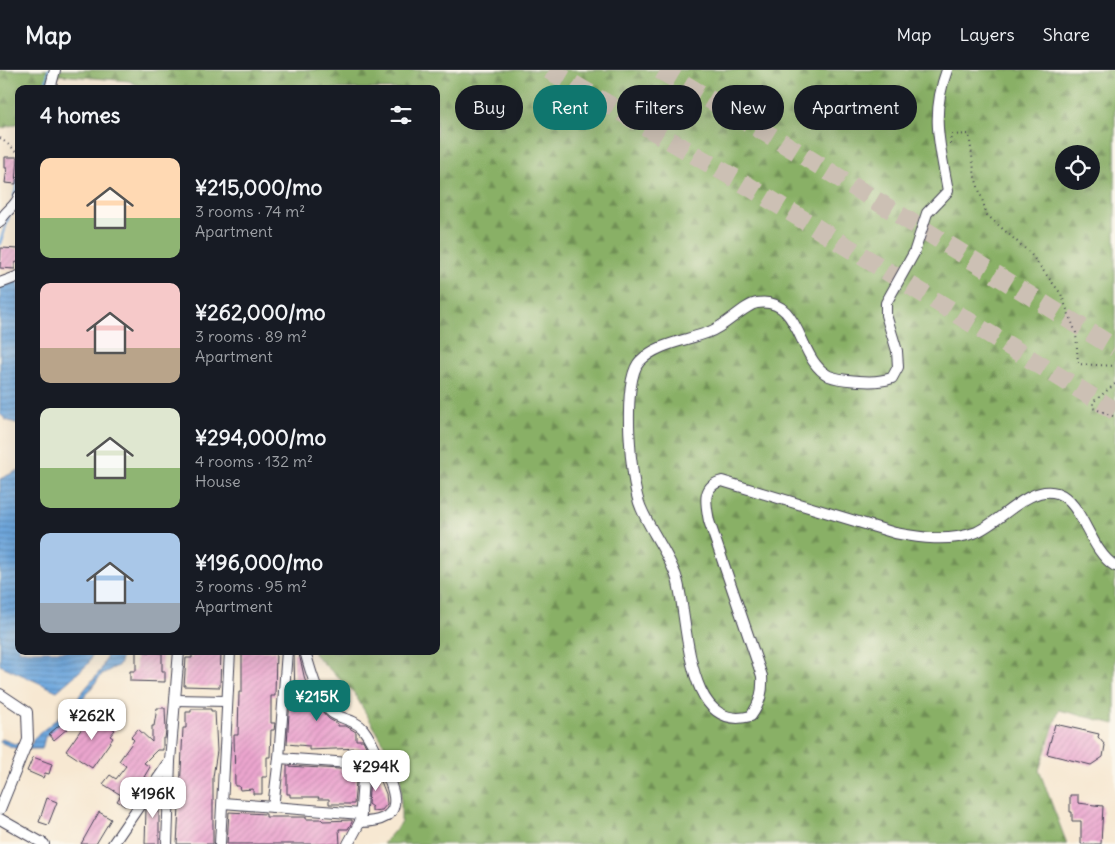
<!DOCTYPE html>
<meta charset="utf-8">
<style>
:root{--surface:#171b24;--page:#242831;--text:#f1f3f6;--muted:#9ea1a6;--line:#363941;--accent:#0f766e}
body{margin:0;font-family:Delius,sans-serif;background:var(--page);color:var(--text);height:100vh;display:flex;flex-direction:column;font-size:19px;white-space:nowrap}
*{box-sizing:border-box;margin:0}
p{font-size:16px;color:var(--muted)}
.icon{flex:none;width:28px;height:28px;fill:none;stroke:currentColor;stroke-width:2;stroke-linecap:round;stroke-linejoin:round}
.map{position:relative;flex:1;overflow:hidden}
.details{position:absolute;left:15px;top:15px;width:425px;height:570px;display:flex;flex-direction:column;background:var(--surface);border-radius:10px;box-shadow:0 5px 20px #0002}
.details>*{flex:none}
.top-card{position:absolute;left:455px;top:15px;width:475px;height:45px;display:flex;gap:10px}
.fabs{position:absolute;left:1055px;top:75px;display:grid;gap:10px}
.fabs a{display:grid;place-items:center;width:45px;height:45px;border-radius:50%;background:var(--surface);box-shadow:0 5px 20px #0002;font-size:25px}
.price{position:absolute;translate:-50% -42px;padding:0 11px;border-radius:10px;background:#fff;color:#222;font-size:16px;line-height:32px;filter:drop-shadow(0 1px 2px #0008)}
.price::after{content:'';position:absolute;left:50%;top:30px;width:15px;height:11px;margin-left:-8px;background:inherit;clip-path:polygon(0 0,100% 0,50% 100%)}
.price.current{background:var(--accent);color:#fff}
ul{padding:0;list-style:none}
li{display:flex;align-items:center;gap:15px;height:125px;padding:0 25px}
li span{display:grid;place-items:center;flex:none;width:140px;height:100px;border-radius:10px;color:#555}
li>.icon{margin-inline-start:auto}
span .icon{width:60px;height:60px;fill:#fffc;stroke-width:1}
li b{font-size:21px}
h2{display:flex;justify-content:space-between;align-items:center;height:60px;padding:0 25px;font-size:21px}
.chip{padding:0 18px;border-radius:22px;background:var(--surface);box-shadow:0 5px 20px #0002;font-size:18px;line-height:45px}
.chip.current{background:var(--accent);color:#fff}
header{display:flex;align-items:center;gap:30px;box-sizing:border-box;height:70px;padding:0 25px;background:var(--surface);border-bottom:1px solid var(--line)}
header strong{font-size:24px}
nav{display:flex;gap:28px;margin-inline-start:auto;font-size:18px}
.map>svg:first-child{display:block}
</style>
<header>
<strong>Map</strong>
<nav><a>Map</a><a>Layers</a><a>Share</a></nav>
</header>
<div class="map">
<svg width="1115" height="774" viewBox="0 0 1115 774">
<defs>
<pattern id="forest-firs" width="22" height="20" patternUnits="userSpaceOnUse" patternTransform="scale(1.25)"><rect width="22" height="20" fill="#89b066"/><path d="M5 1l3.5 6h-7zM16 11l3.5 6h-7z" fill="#708f55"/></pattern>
<pattern id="water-rules" width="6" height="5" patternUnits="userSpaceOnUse" patternTransform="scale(1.25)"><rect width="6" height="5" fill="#6fa8de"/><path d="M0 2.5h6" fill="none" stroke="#5b88b5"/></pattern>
<pattern id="building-hatch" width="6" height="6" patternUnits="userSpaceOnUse" patternTransform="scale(1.25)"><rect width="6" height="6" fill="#eba5ce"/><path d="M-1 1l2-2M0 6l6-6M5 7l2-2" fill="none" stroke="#c98eb2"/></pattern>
</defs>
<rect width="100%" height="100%" fill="#fbf7ec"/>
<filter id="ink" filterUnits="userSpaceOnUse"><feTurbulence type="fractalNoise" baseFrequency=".02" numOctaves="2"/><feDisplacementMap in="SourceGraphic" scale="10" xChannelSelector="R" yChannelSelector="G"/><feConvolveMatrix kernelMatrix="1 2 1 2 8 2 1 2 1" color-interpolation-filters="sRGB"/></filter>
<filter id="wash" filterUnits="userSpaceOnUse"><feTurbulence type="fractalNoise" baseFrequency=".0096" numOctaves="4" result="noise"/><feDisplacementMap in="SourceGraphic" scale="20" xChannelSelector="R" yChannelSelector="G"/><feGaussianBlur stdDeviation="1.12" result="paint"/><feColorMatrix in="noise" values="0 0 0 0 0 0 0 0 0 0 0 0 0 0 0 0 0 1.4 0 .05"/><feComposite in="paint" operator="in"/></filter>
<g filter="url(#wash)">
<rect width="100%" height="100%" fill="#f7e8d2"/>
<!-- forest -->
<path fill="url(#forest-firs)" stroke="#566950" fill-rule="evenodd" d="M0,0H1115V654L1059,640L1039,700L1067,774H383L401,753V703L354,623L314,584V581H436V19H146L129,11L59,5L50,19H19V53L3,58L0,57ZM1064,84H1091V111H1064Z"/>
<!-- water -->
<g fill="url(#water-rules)" stroke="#48658c">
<path d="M19,211V354L6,350L0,344V216Z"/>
<path d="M19,400V581H94L88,594L57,621L0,595V409Z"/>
<path d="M109,581H124L119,595L102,604L72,643L45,667L42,679H17L0,672L2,669L15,674H32L33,669L68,639L101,600Z"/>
</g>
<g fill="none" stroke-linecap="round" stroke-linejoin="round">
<!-- stream -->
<g stroke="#6fa8de" stroke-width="3">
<path d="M45,19L49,0"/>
<path d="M14,127L19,108"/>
<path d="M0,174L9,145"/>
</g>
</g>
<g id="blocks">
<!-- building -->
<g fill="url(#building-hatch)">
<path d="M5,87H18L16,114L5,113L7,98H5Z"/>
<path d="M1,178L19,179V191L15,193V199L0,198Z"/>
<path d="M136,581L162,583V601H165V612L130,611V601H136Z"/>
<path d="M192,581H221L220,617L184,616L186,588H192Z"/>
<path d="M242,581H276L275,626H271V653H275L274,660H271L270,687H267V707H262V724H253V719L240,720L239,716H235L234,665H238L239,622H242Z"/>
<path d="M294,584H299L305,610L321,640L329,649L338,654V656H346L356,662V670H363L370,685V690L360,687V678L309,680V676L287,674L290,629H295Z"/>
<path d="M157,638H165L166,661L165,668H163V680H157L144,693L150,697L144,707L146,708L125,736L117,731L121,725L103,714L110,705L116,709L126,696L119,691L134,670L131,667L138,659L152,672V656H154Z"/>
<path d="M191,639H211V641H215L217,681L213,707V774H177L179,737H176V722H180L183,658H186V642H191Z"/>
<path d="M94,641L102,647L100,649L115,660L110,666L113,668L92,698L66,681Z"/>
<path d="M70,646L75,652L54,670L49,664Z"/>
<path d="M1055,654L1099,664L1098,667L1105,675L1103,687L1091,695L1047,684Z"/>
<path d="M33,687L52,694L49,704L45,703L43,708L27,701Z"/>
<path d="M371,695L375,696L386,724L387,734L382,740L372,741V737L368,734Z"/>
<path d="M287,696L357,700L354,734H329V729H318L319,727H290V724H287Z"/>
<path d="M162,714L161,737H159V774H145L146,738Z"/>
<path d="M1070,725H1078V733L1103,736L1101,774H1081V751H1072V742H1070Z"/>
<path d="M47,728L57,732L48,755L39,752Z"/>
<path d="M99,742L111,749L96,774H81Z"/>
<path d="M229,742L266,744V747H306V749H321L323,751L352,750V752L348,759H339L340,774H227Z"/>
</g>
</g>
</g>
<g filter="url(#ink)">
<use href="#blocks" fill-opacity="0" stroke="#424052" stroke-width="1"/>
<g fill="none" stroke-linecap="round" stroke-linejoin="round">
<!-- motorway-tunnel -->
<g stroke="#ccc0b4" stroke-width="19" stroke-dasharray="19 9" stroke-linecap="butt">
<path d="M549,0L748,116L1115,341"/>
<path d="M660,0L778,70L1115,278"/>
</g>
<!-- minor casing -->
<g stroke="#424052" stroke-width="12">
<g id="minor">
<path d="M947,0C930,46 940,75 948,121L927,143L914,183L886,233V245L897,281L898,297L892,308C881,312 871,312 859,311C849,310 839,310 829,306C797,290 802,226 757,233C744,235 725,257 709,262C686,271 658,273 640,291C621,310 630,414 641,438C651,462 669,484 677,509C689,549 684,664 751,646C760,633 763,622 762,606L709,451C706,434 701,416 722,411L895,463C921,468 948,472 974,463C999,454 1029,414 1057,423C1083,432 1089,480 1115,496"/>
<path d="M50,19L55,0"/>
<path d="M0,152C4,141 16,137 19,126"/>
<path d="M0,213L19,206"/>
<path d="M305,581C309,596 319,631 330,641C338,649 355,649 363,659C371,669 376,681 381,693C397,723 407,752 360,752"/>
<path d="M0,624L27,642L28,670L0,739"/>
<path d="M176,630L226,631"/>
<path d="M279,688L364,694L360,752L348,774"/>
<path d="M223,733L361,744"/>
<path d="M273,737L279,688L287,581"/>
<path d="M0,749L44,774"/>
<path d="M113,774L170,691L179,581"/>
<path d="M167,774L170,692"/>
<path d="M220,774L230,581"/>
</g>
</g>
<!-- path -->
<g stroke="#424052" stroke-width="2" stroke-dasharray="1 4" stroke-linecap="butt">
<path d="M0,68L19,83"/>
<path d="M950,74L951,65L969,64L975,107L987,145L1030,183L1061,224L1076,263L1078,294L1115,296"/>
<path d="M1115,314L1093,332V338L1115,347"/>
</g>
<!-- minor -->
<use href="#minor" stroke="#fff" stroke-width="10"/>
</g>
</g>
</svg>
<div class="fabs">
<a><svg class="icon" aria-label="locate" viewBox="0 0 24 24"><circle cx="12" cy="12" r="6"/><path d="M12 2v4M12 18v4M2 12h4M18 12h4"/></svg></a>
</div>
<b class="price current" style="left:317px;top:652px">¥215K</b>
<b class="price" style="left:92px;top:671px">¥262K</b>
<b class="price" style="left:376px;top:722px">¥294K</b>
<b class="price" style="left:153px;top:749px">¥196K</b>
<div class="top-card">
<a class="chip">Buy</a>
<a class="chip current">Rent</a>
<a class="chip">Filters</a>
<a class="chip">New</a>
<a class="chip">Apartment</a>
</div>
<section class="details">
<h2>4 homes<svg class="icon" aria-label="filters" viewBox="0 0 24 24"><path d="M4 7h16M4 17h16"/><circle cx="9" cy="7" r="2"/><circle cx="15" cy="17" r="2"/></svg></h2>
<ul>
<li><span style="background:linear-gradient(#ffd9b3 60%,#8fb573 0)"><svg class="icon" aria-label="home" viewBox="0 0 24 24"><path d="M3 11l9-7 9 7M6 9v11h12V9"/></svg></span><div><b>¥215,000/mo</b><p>3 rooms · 74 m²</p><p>Apartment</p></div></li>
<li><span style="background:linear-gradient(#f6c9c9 65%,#b9a48a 0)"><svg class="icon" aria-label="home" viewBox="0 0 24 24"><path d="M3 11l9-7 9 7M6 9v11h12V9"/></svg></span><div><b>¥262,000/mo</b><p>3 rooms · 89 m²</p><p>Apartment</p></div></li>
<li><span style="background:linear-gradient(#dfe7d0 60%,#8fb573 0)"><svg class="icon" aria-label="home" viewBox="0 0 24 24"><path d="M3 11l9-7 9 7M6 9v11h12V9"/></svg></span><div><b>¥294,000/mo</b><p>4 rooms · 132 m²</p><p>House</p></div></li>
<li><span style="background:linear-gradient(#a9c7e8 70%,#9aa5b1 0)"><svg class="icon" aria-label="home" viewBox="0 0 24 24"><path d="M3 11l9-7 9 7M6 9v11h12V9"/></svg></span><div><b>¥196,000/mo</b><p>3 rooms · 95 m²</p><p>Apartment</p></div></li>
</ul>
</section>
</div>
